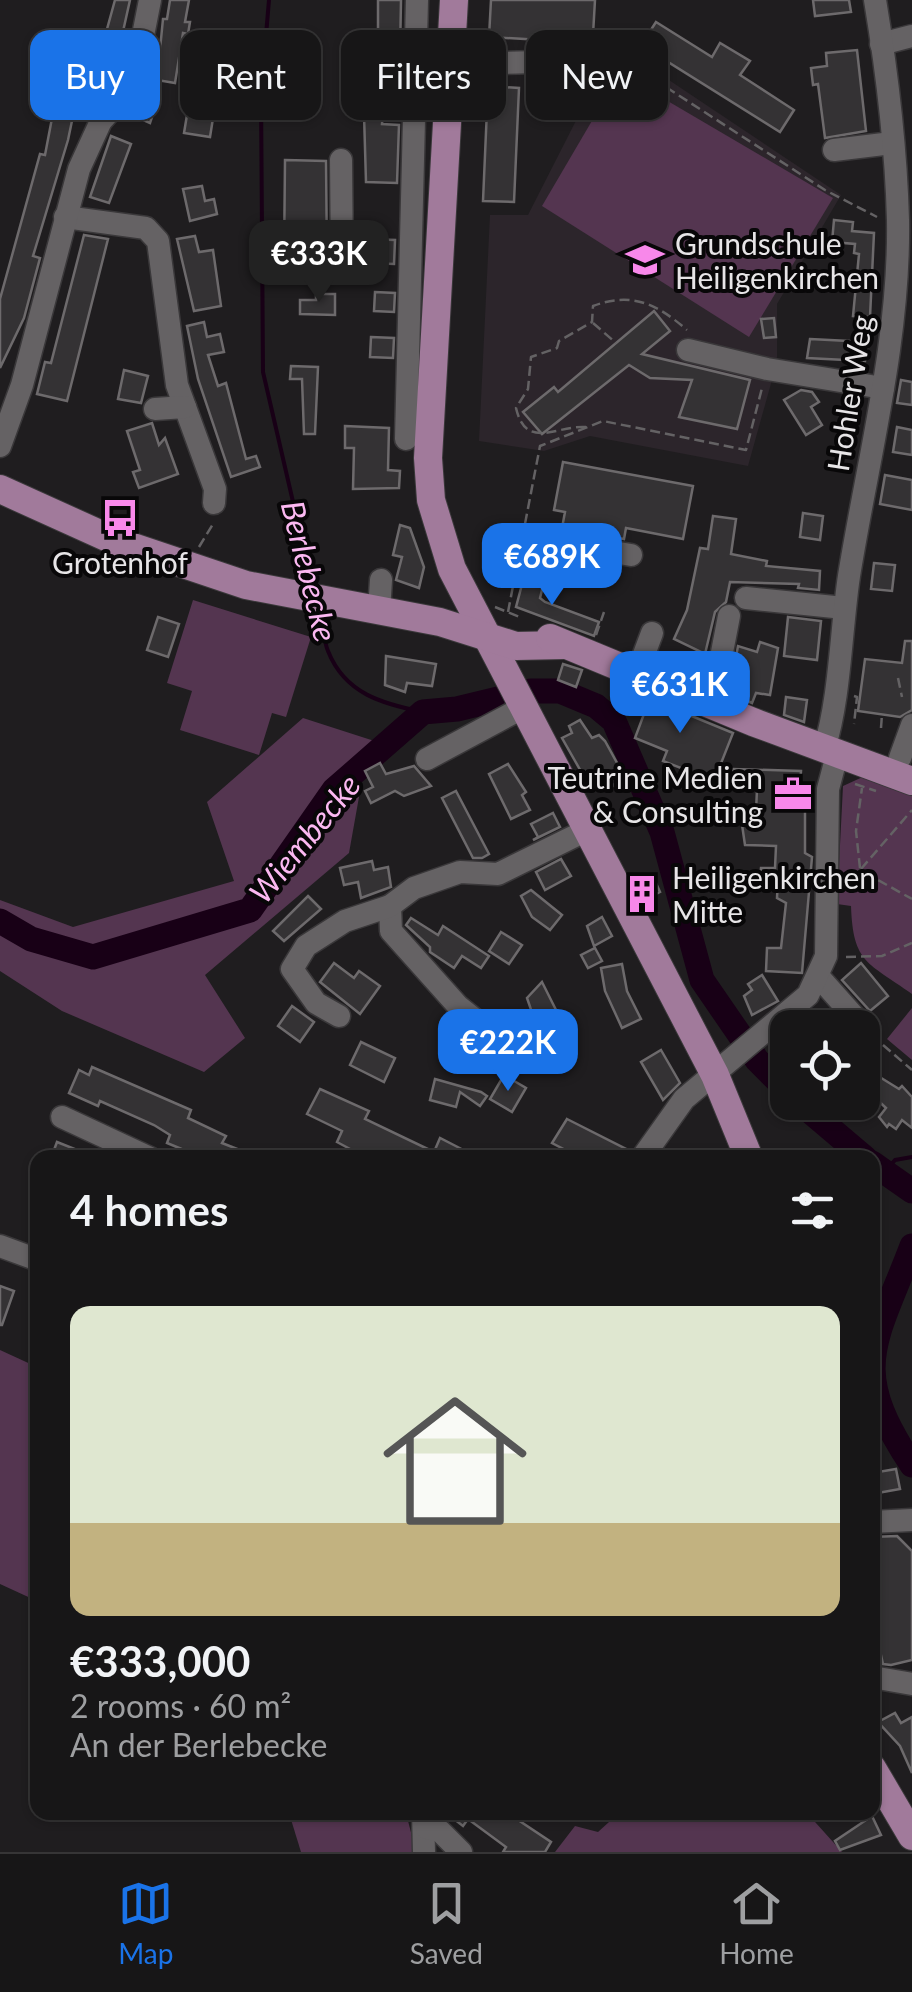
<!DOCTYPE html>
<meta charset="utf-8">
<style>
:root{--surface:#171617;--page:#242324;--text:#f1f3f6;--muted:#9e9fa1;--line:#363536;--accent:#1a73e8}
body{margin:0;font-family:Lato,sans-serif;background:var(--page);color:var(--text);height:100vh;display:flex;flex-direction:column;font-size:38px;white-space:nowrap}
*{box-sizing:border-box;margin:0}
p{font-size:32px;color:var(--muted)}
.icon{flex:none;width:55px;height:55px;fill:none;stroke:currentColor;stroke-width:2;stroke-linecap:round;stroke-linejoin:round}
.map{position:relative;flex:1;overflow:hidden}
.drawer{position:absolute;left:30px;top:1150px;width:850px;height:670px;display:flex;flex-direction:column;background:var(--surface);border-radius:20px;box-shadow:0 2px 8px #0004,0 0 0 2px var(--line)}
.drawer>*{flex:none}
.banner{position:absolute;left:30px;top:30px;width:852px;height:90px;display:flex;gap:20px}
.tools{position:absolute;left:770px;top:1010px;display:grid;gap:20px}
.tools a{display:grid;place-items:center;width:110px;height:110px;border-radius:20px;background:var(--surface);box-shadow:0 2px 8px #0004,0 0 0 2px var(--line);font-size:50px}
.price{position:absolute;translate:-50% -85px;padding:0 22px;border-radius:20px;background:var(--accent);color:#fff;font-size:32px;line-height:65px;filter:drop-shadow(0 2px 5px #0008)}
.price::after{content:'';position:absolute;left:50%;top:60px;width:30px;height:22px;margin-left:-15px;background:inherit;clip-path:polygon(0 0,100% 0,50% 100%)}
.price.current{background:#222;color:#fff}
ul{padding:0;list-style:none}
li{display:grid;align-content:center;gap:20px;height:530px;padding:0 40px}
li+li{border-top:2px solid var(--line)}
li span{display:grid;place-items:center;height:310px;border-radius:20px;color:#555}
li>.icon{margin-inline-start:auto}
span .icon{width:180px;height:180px;fill:#fffc;stroke-width:1}
li b{font-size:42px}
h2{display:flex;justify-content:space-between;align-items:center;height:120px;padding:0 40px;font-size:42px}
.pill{padding:0 35px;border-radius:20px;background:var(--surface);box-shadow:0 2px 8px #0004,0 0 0 2px var(--line);font-size:35px;line-height:90px}
.pill.current{background:var(--accent);color:#fff}
.tab-bar{display:flex;justify-content:space-around;align-items:center;height:140px;border-top:2px solid var(--line);background:var(--surface);font-size:28px;color:var(--muted)}
.tab-bar a{display:grid;justify-items:center;gap:5px}
.tab-bar .current{color:var(--accent)}
.map>svg:first-child{display:block}
</style>
<div class="map">
<svg width="912" height="1852" viewBox="0 0 912 1852">
<rect width="100%" height="100%" fill="#1f1d1f"/>
<!-- built -->
<path fill="#2c252b" d="M615,44L841,195L777,304V362L748,466L590,436L544,451L479,441L490,215H528Z"/>
<!-- green -->
<g fill="#543550">
<path d="M620,73L833,198L749,337L542,206Z"/>
<path d="M193,600L311,637L286,717L272,713L259,755L180,730L192,691L167,683Z"/>
<path d="M303,718L393,747L364,769L349,853L205,975L245,1038L204,1072L62,1011L0,971V900L73,927L234,881L207,802Z"/>
<path d="M867,775L912,789V994C868,962 853,964 851,906L837,904L843,786Z"/>
<path d="M912,1008V1060L887,1039Z"/>
<path d="M0,1350L37,1367V1601L0,1584Z"/>
<path d="M620,1812L807,1813L842,1852H555L575,1826L598,1832Z"/>
<path d="M289,1813H406L416,1852H301Z"/>
</g>
<g fill="none" stroke-linecap="round" stroke-linejoin="round">
<!-- stream -->
<g stroke="#180016" stroke-width="4">
<path d="M269,0L261,94L263,372L312,584"/>
<path d="M320,612C324,625 323,640 328,651C345,694 383,704 423,712"/>
<path d="M885,1172L895,1160L912,1157"/>
</g>
<!-- river -->
<g stroke="#180016" stroke-width="25">
<path d="M0,921L31,939L93,957L250,910L334,790L423,712L457,709L531,691H560L596,706L614,721L662,832L702,980L757,1060L788,1091"/>
<path d="M799,1102L865,1158"/>
<path d="M872,1163L912,1191"/>
<path d="M912,1246C875,1344 847,1368 912,1465"/>
</g>
</g>
<!-- building -->
<g fill="#343234" stroke="#6d6a6c" stroke-width="2.5">
<path d="M115,0H130L118,54L101,51Z"/>
<path d="M170,0H189L185,22H190L188,34L183,33L175,83L157,80L163,19H167Z"/>
<path d="M378,0H401L400,54H391L390,92H370V78H378Z"/>
<path d="M491,0H595L592,52L557,50L558,41L489,37Z"/>
<path d="M813,0H849L851,12L815,16Z"/>
<path d="M656,22L712,57L720,43L750,61L740,75L794,110L780,132L641,45Z"/>
<path d="M857,50L866,131L825,138L818,84L813,85L811,68L827,66L826,53Z"/>
<path d="M88,72L105,79L99,97L80,91Z"/>
<path d="M51,77L77,85L74,96L48,88Z"/>
<path d="M488,86L519,88L514,202L483,201Z"/>
<path d="M144,96L157,102L150,123L134,116Z"/>
<path d="M188,109L214,112L210,137L184,133Z"/>
<path d="M53,113L73,116L68,140L33,256L40,258L24,318L0,368V299L40,154L45,155Z"/>
<path d="M364,114H383L382,124L399,125L397,183L366,182Z"/>
<path d="M111,136L131,144L109,203L90,197Z"/>
<path d="M285,160L326,161L327,260H284Z"/>
<path d="M202,186L205,201L214,199L217,214L190,221L183,189Z"/>
<path d="M834,220L853,222L852,231L874,233L870,317L853,316L859,254L854,253L855,244L832,242Z"/>
<path d="M84,235L108,239L67,401L37,394L45,362L51,363Z"/>
<path d="M195,236L199,252L213,250L221,306L194,311L177,239Z"/>
<path d="M370,239L395,240L394,264L369,263Z"/>
<path d="M356,266L369,268L368,282L350,280Z"/>
<path d="M375,292L395,293L394,312L374,311Z"/>
<path d="M316,294H335V315L300,314V300H316Z"/>
<path d="M654,311L670,331L642,354L750,380L737,429L679,417L692,380L650,378L629,365L542,434L523,412L554,387L558,392Z"/>
<path d="M774,318L776,337L764,338L761,319Z"/>
<path d="M204,322L207,337L220,334L224,352L208,355L218,386L226,383L246,459L256,456L260,467L231,477L198,379L187,326Z"/>
<path d="M371,337L394,338L393,358L370,357Z"/>
<path d="M810,339L868,342L865,361L807,358Z"/>
<path d="M291,366L318,367L315,434H304L302,379H290Z"/>
<path d="M124,370L148,376L141,403L118,399Z"/>
<path d="M901,380L912,382V405L897,403Z"/>
<path d="M801,390L812,392L819,402L811,407L822,425L806,435L784,400Z"/>
<path d="M152,423L159,445L165,438L178,474L139,488L133,472L140,470L127,431Z"/>
<path d="M345,426L389,428L388,470L400,471L399,488L353,489L354,448H345Z"/>
<path d="M897,427L912,430V455L893,452Z"/>
<path d="M563,462L693,486L683,539L626,528L624,539L596,534L584,539L578,538L579,531L562,528L565,512L554,510Z"/>
<path d="M885,475L912,480V510L880,504Z"/>
<path d="M803,513L823,516L820,540L800,537Z"/>
<path d="M713,516L736,519L731,554L767,561L766,566L820,571L819,590L798,588L799,584L730,582L726,602L715,612L705,654L674,639L687,610L700,548L708,549Z"/>
<path d="M400,525L410,528L424,567L419,588L396,580L402,557L393,555Z"/>
<path d="M874,563L895,565L892,591L871,589Z"/>
<path d="M524,577L544,582L540,598L545,602L599,622L594,636L516,607Z"/>
<path d="M158,617L179,624L168,657L147,650Z"/>
<path d="M788,617L821,621L817,660L784,656Z"/>
<path d="M905,641H912V710L900,717L858,711L865,659L902,663Z"/>
<path d="M760,642L778,648L770,695L756,693L752,703L731,694L741,671L734,668L738,646L757,652Z"/>
<path d="M386,656L436,664L432,686L407,683L405,692L385,685Z"/>
<path d="M563,664L582,670L576,687L558,680Z"/>
<path d="M626,689L733,733L714,781L663,761L667,751L635,738L644,714L620,705Z"/>
<path d="M786,697L807,700L804,722L784,715Z"/>
<path d="M580,720L592,738L599,735L605,741L627,781L615,787L604,773L587,782L562,738L572,733L569,726Z"/>
<path d="M380,763L386,774L414,766L431,786L404,796L395,791L371,803L365,791L373,787L365,771Z"/>
<path d="M508,764L526,792L522,795L530,810L511,819L489,774Z"/>
<path d="M732,769L801,771L800,786H813V808H805V853L812,857L802,973L766,971L767,948H781L786,903L777,898L778,879H760L761,868H775L776,846L745,845L740,811L756,812L757,789H732Z"/>
<path d="M456,791L489,854L482,858H473L442,798Z"/>
<path d="M553,813L560,827L533,840L538,837L531,824Z"/>
<path d="M561,859L571,876L545,890L536,872Z"/>
<path d="M372,861L374,870L388,867L391,887L361,898L358,882L344,885L340,868Z"/>
<path d="M655,881L660,892L644,900L638,889Z"/>
<path d="M531,890L562,915L550,930L532,917L521,896Z"/>
<path d="M308,896L321,909L284,941L273,931Z"/>
<path d="M602,917L612,936L594,946L587,926Z"/>
<path d="M411,918L438,935L443,926L489,956L481,968L462,956L454,968L430,952V947L406,925Z"/>
<path d="M501,932L522,945L509,964L489,951Z"/>
<path d="M595,948L602,961L588,968L581,955Z"/>
<path d="M334,963L354,978L359,971L380,986L360,1014L320,982Z"/>
<path d="M861,963L888,996L870,1011L842,980Z"/>
<path d="M622,964L627,991L641,1019L622,1028L605,991L601,968Z"/>
<path d="M762,975L778,1001L752,1015L744,996L752,990L748,984Z"/>
<path d="M542,982L558,1014L545,1020L561,1041L539,1072L518,1058L538,1030L527,998Z"/>
<path d="M292,1006L314,1022L300,1042L278,1026Z"/>
<path d="M361,1042L395,1058L384,1082L350,1065Z"/>
<path d="M661,1050L680,1083L663,1100L641,1062Z"/>
<path d="M92,1067L191,1110L188,1118L226,1136L222,1143L260,1158H208L184,1150L167,1143L170,1135L154,1125L100,1101L98,1106L69,1093L79,1070L89,1075Z"/>
<path d="M504,1075L526,1088L512,1112L490,1099Z"/>
<path d="M878,1076L899,1089L902,1086L912,1097V1128L902,1120L896,1129L889,1124L887,1127L879,1117L886,1108L867,1090Z"/>
<path d="M435,1079L481,1092L487,1096L480,1106L460,1092L456,1107L430,1100Z"/>
<path d="M320,1089L369,1111L365,1119L434,1152L440,1138L479,1158H367L337,1142L342,1131L307,1114Z"/>
<path d="M567,1119L626,1149L623,1158H581L552,1143Z"/>
<path d="M57,1142L95,1157V1158H51Z"/>
<path d="M0,1286L14,1291L2,1325H0Z"/>
<path d="M896,1469L900,1489L872,1494V1473Z"/>
<path d="M897,1536L912,1551V1660L891,1665L883,1664L878,1642L872,1643V1537Z"/>
<path d="M895,1713L901,1723L912,1717V1773L900,1746L878,1722Z"/>
<path d="M445,1812H506L551,1842L545,1852H503L506,1847L468,1819L463,1826Z"/>
<path d="M872,1816L881,1835L840,1850L835,1841Z"/>
</g>
<g fill="none" stroke-linecap="round" stroke-linejoin="round">
<!-- minor casing -->
<g stroke="#3a383a" stroke-width="25">
<g id="minor">
<path d="M881,44L912,36"/>
<path d="M451,64L538,62"/>
<path d="M834,150L892,143"/>
<path d="M341,160L342,262"/>
<path d="M65,217L146,228L158,241L177,385L215,489L214,503"/>
<path d="M688,350L767,369L883,388"/>
<path d="M155,409L185,407"/>
<path d="M406,439L417,0"/>
<path d="M0,446L22,385L79,169L101,121L133,86L150,0"/>
<path d="M595,549L631,555"/>
<path d="M746,598L844,608"/>
<path d="M379,611L381,580"/>
<path d="M637,673L652,633"/>
<path d="M712,704L729,616"/>
<path d="M824,749C840,700 841,629 849,576C868,458 900,340 898,220C896,147 887,72 875,0"/>
<path d="M900,758L912,725"/>
<path d="M427,759L524,707"/>
<path d="M390,906L391,931L458,1006L493,1034"/>
<path d="M819,977L867,1031"/>
<path d="M339,1016L316,1003L292,969L306,946L345,921L390,906L414,888L460,872L498,874L589,829"/>
<path d="M62,1117L150,1158"/>
<path d="M642,1158L684,1099L808,995L826,956L828,789L837,755"/>
<path d="M0,1246L38,1260"/>
<path d="M872,1522L912,1520"/>
<path d="M872,1677L912,1684"/>
<path d="M423,1812L424,1852"/>
<path d="M427,1828L440,1831L461,1852"/>
</g>
</g>
<!-- major casing -->
<g stroke="#3a383a" stroke-width="30">
<g id="major">
<path d="M454,0L428,458L431,500L452,569L715,1075L749,1158"/>
<path d="M0,489L115,541L246,585L440,622L516,646L564,645"/>
<path d="M550,638L753,722L912,781"/>
<path d="M872,1768L912,1836"/>
</g>
</g>
<!-- path -->
<g stroke="#646264" stroke-width="2.5" stroke-dasharray="10 5" stroke-linecap="butt">
<path d="M555,61L621,58L825,190L877,217"/>
<path d="M593,323L616,343"/>
<path d="M586,427C557,425 526,451 516,408L528,389L531,357L557,348L559,341L592,322L593,306C633,291 658,305 687,330"/>
<path d="M199,547L213,524"/>
<path d="M495,607L522,618"/>
<path d="M508,612L540,446L603,421L746,450L762,388"/>
<path d="M596,635L604,612"/>
<path d="M898,678L902,697"/>
<path d="M854,696L857,697L854,724"/>
<path d="M881,728L882,714"/>
<path d="M855,784L876,791"/>
<path d="M860,868L856,831L862,788"/>
<path d="M861,869L912,810"/>
<path d="M845,889L860,870L912,899"/>
<path d="M846,957L882,956L912,943"/>
<path d="M883,1045L912,1070"/>
</g>
<!-- minor -->
<use href="#minor" stroke="#656264" stroke-width="22"/>
<!-- major -->
<use href="#major" stroke="#a17a9b" stroke-width="28"/>
</g>
<!-- icons -->
<defs>
<g id="school-bare" transform="scale(3)"><path d="M0-5L7-2L0 1L-7-2ZM-4 1L0 2.5L4 1V4Q0 6-4 4Z" fill="#f888ea" stroke="#080708" stroke-width="2.5" paint-order="stroke"/></g>
<g id="bus-bare" transform="scale(3)"><path d="M-5-6H5V4H4V6H2V4H-2V6H-4V4H-5ZM-3.5-4V0h7V-4ZM-3.5 1.2v1.5H-2V1.2ZM2 1.2v1.5H3.5V1.2Z" fill="#f888ea" stroke="#080708" stroke-width="2.5" paint-order="stroke"/></g>
<g id="office-bare" transform="scale(3)"><path d="M-6-3h4V-5.5h4V-3h4V5H-6ZM-1-4.5V-3h2v-1.5ZM-6 0V1H6V0Z" fill="#f888ea" stroke="#080708" stroke-width="2.5" paint-order="stroke"/></g>
<g id="building-bare" transform="scale(3)"><path d="M-4-6H4V6H1V3H-1V6H-4ZM-2.5-4.3h1.7v1.8h-1.7ZM.8-4.3h1.7v1.8H.8ZM-2.5-1h1.7V.8h-1.7ZM.8-1h1.7V.8H.8Z" fill="#f888ea" stroke="#080708" stroke-width="2.5" paint-order="stroke"/></g>
</defs>
<g fill-rule="evenodd">
<use href="#school-bare" x="645" y="260"/>
<use href="#bus-bare" x="120" y="518"/>
<use href="#office-bare" x="793" y="794"/>
<use href="#building-bare" x="642" y="894"/>
</g>
<g text-anchor="middle" dominant-baseline="central" stroke-width="8" stroke-linejoin="round" paint-order="stroke">
<!-- poi labels -->
<g font-size="30" fill="#e7e5e7" stroke="#080708" text-anchor="start">
<text x="675" y="243">Grundschule<tspan x="675" dy="34">Heiligenkirchen</tspan></text>
<text x="120" y="562" text-anchor="middle">Grotenhof</text>
<text x="763" y="777" text-anchor="end">Teutrine Medien<tspan x="763" dy="34">&amp; Consulting</tspan></text>
<text x="672" y="877">Heiligenkirchen<tspan x="672" dy="34">Mitte</tspan></text>
</g>
<!-- street labels -->
<g font-size="30" fill="#e7e5e7" stroke="#080708">
<text transform="translate(849 393) rotate(-81)">Hohler Weg</text>
</g>
<!-- water labels -->
<g font-size="32" font-style="italic" fill="#fbb8f1" stroke="#080708">
<text transform="translate(310 571) rotate(76)">Berlebecke</text>
<text transform="translate(304 838) rotate(-51)">Wiembecke</text>
</g>
</g>
</svg>
<div class="tools">
<a><svg class="icon" aria-label="locate" viewBox="0 0 24 24"><circle cx="12" cy="12" r="6"/><path d="M12 2v4M12 18v4M2 12h4M18 12h4"/></svg></a>
</div>
<b class="price current" style="left:319px;top:305px">€333K</b>
<b class="price" style="left:552px;top:608px">€689K</b>
<b class="price" style="left:680px;top:736px">€631K</b>
<b class="price" style="left:508px;top:1094px">€222K</b>
<div class="banner">
<a class="pill current">Buy</a>
<a class="pill">Rent</a>
<a class="pill">Filters</a>
<a class="pill">New</a>
</div>
<section class="drawer">
<h2>4 homes<svg class="icon" aria-label="filters" viewBox="0 0 24 24"><path d="M4 7h16M4 17h16"/><circle cx="9" cy="7" r="2"/><circle cx="15" cy="17" r="2"/></svg></h2>
<ul>
<li><span style="background:linear-gradient(#dfe7d0 70%,#c2b280 0)"><svg class="icon" aria-label="home" viewBox="0 0 24 24"><path d="M3 11l9-7 9 7M6 9v11h12V9"/></svg></span><div><b>€333,000</b><p>2 rooms · 60 m²</p><p>An der Berlebecke</p></div></li>
</ul>
</section>
</div>
<nav class="tab-bar">
<a class="current"><svg class="icon" aria-label="map" viewBox="0 0 24 24"><path d="M3 6l6-2 6 2 6-2v14l-6 2-6-2-6 2zM9 4v14M15 6v14"/></svg>Map</a>
<a><svg class="icon" aria-label="saved" viewBox="0 0 24 24"><path d="M7 4h10v16l-5-4-5 4z"/></svg>Saved</a>
<a><svg class="icon" aria-label="home" viewBox="0 0 24 24"><path d="M3 11l9-7 9 7M6 9v11h12V9"/></svg>Home</a>
</nav>
